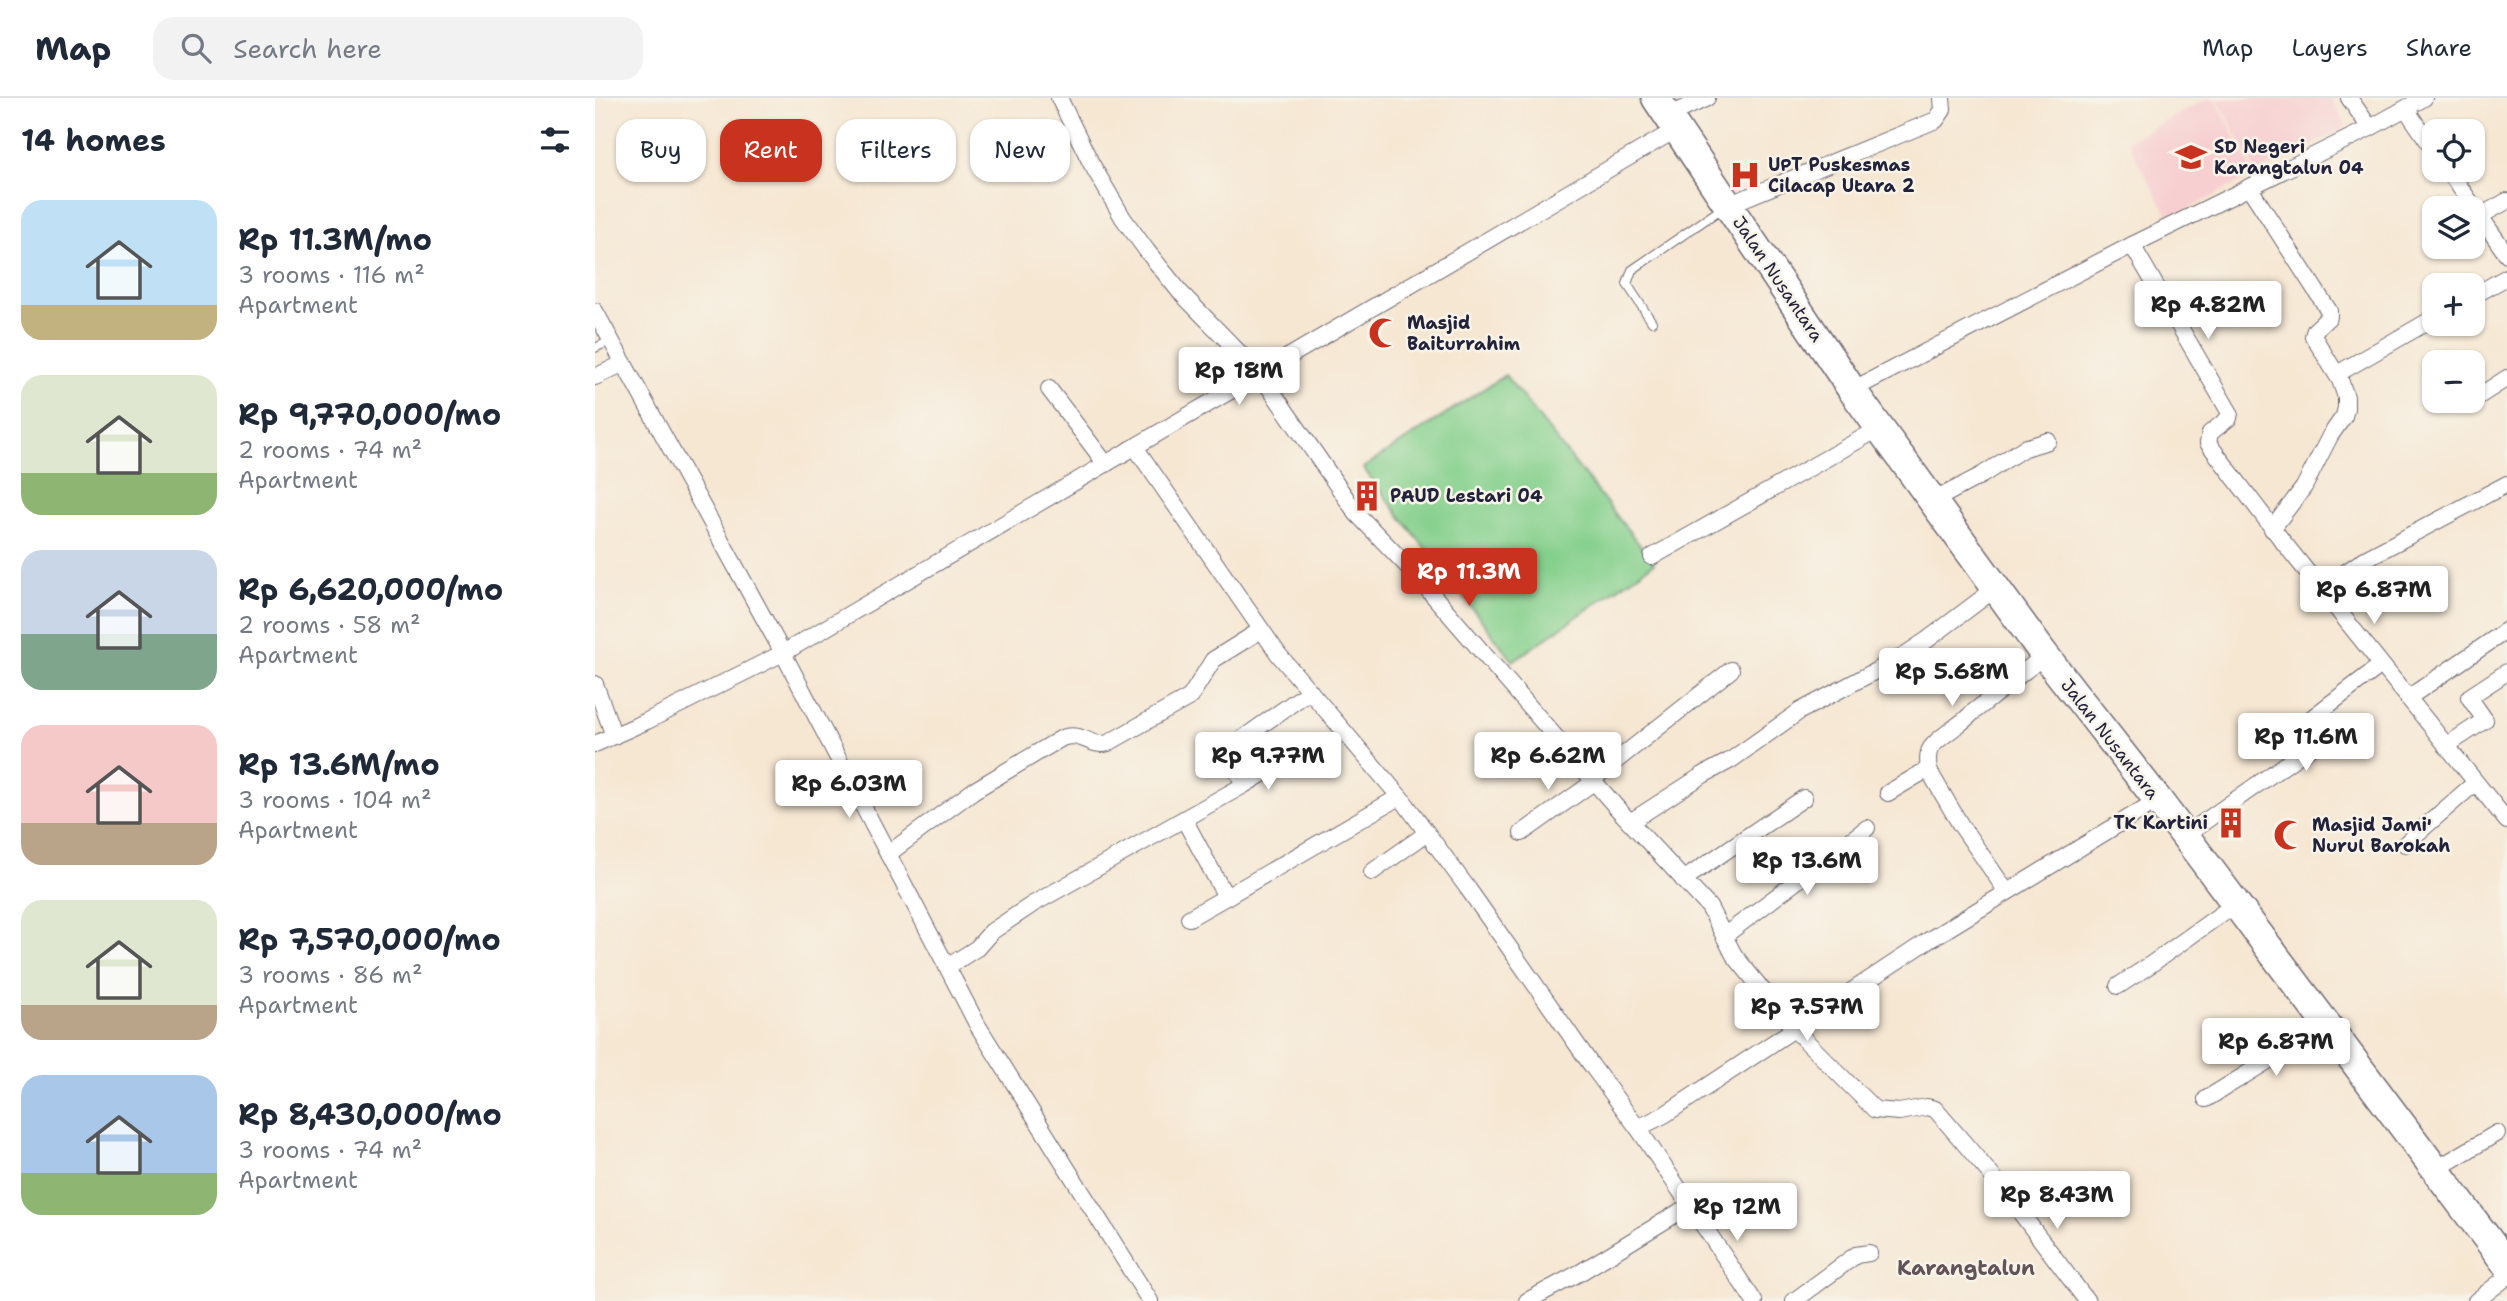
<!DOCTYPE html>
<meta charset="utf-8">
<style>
:root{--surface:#fff;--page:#f2f2f3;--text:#1f2937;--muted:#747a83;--line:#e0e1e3;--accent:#c8321e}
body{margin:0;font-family:"Shantell Sans",sans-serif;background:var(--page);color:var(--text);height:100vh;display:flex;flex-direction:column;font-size:26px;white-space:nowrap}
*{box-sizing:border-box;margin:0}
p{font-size:23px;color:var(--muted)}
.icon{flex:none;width:38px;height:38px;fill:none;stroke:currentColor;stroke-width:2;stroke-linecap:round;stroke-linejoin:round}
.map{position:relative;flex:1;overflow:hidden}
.drawer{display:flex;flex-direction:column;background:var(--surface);width:595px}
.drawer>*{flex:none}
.hud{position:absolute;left:21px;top:21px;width:665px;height:63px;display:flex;gap:14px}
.buttons{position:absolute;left:1827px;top:21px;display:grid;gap:14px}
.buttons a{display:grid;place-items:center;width:63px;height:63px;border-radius:14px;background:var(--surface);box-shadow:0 2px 5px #0004;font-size:35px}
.price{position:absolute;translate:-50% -60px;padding:0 16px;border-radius:7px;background:#fff;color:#222;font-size:23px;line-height:46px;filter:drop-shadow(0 2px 4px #0008)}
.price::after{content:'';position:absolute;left:50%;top:42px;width:21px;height:16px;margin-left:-10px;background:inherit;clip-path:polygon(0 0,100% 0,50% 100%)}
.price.selected{background:var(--accent);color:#fff}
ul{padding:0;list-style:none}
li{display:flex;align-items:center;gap:21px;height:175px;padding:0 21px}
li span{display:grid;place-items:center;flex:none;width:196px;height:140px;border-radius:21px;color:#555}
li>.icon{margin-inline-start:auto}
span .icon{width:84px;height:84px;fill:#fffc;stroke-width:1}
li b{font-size:30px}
h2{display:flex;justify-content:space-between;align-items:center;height:84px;padding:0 21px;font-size:30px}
.tag{padding:0 24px;border-radius:21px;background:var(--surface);box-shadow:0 2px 5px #0004;font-size:24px;line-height:63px}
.tag.selected{background:var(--accent);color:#fff}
header{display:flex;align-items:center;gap:42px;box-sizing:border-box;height:98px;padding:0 35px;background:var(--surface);border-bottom:2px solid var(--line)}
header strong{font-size:33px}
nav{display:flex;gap:38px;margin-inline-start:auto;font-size:24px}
.search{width:490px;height:63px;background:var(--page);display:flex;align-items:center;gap:18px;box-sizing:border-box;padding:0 24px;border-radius:21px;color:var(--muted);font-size:26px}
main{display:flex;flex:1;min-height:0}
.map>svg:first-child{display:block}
</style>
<header>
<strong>Map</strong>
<div class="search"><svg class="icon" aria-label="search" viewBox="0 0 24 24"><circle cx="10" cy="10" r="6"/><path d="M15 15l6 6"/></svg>Search here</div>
<nav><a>Map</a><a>Layers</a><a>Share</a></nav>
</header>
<main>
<section class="drawer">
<h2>14 homes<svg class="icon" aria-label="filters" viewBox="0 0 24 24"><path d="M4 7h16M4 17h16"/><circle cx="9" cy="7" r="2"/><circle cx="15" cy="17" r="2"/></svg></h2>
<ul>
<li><span style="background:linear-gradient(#bfe0f5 75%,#c2b280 0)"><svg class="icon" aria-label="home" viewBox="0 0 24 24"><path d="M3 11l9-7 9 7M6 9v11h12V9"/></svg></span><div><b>Rp 11.3M/mo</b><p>3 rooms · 116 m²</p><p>Apartment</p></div></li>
<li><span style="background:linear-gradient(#dfe7d0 70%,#8fb573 0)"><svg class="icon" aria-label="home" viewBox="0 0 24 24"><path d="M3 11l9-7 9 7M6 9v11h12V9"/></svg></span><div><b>Rp 9,770,000/mo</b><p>2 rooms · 74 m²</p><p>Apartment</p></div></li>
<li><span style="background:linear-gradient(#c9d6e8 60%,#7fa58c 0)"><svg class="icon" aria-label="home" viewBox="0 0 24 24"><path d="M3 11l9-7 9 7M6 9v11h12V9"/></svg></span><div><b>Rp 6,620,000/mo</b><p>2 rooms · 58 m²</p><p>Apartment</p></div></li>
<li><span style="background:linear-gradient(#f6c9c9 70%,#b9a48a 0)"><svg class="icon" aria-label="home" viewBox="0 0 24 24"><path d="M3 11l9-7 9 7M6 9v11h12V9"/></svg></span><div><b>Rp 13.6M/mo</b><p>3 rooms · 104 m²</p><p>Apartment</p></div></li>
<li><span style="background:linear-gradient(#dfe7d0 75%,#b9a48a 0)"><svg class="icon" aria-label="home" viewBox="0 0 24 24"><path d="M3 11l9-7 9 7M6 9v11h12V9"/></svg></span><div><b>Rp 7,570,000/mo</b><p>3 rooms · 86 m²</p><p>Apartment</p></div></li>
<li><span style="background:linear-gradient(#a9c7e8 70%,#8fb573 0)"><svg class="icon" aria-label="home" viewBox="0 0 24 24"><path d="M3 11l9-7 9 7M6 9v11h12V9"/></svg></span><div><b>Rp 8,430,000/mo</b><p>3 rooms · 74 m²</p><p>Apartment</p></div></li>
</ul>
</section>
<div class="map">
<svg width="1912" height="1203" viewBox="0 0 1912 1203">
<rect width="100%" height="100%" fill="#f7f3e8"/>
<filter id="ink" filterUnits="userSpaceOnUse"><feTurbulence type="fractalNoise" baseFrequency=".0143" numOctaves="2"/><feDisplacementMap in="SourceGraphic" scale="14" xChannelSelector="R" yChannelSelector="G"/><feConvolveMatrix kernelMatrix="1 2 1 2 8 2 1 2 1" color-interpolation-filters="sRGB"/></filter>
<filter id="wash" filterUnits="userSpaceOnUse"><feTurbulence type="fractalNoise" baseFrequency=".00686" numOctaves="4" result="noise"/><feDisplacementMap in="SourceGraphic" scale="28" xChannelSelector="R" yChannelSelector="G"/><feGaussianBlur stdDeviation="1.57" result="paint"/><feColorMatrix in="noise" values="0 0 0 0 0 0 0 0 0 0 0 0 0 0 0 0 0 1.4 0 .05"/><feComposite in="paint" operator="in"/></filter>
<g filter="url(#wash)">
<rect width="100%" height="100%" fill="#f6e7d3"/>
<!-- built -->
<g fill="#f7cfd1">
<path d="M1614,0H1620L1659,76L1575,121L1532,43Z"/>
<path d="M1622,0H1736L1752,29L1662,75Z"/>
</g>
<!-- green -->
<path fill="#86d08d" stroke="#547964" stroke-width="2" d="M910,277L1059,465L918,563L768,370Z"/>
</g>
<g filter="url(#ink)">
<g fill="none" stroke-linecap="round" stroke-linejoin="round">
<!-- lane casing -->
<g stroke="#6c6770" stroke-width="10">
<g id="lane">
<path d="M1057,224L1032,186L1037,172L1129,109"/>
<path d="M0,250L17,242"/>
</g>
</g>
<!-- street casing -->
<g stroke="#6c6770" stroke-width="18">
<g id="street">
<path d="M464,0L496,65L528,120L552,153L585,194L665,276L762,416L817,473L1022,710L1114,809L1139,857L1199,931L1280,1012L1304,1014L1332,1009L1340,1011L1404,1086L1492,1203"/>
<path d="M1754,0L1775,30"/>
<path d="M1811,11L1839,52"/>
<path d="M1073,18L1112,0"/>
<path d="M1853,72L1912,157"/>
<path d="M1654,89L1734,213V219L1720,232L1718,238L1745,282L1751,299V310L1749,318L1735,338L1709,389L1677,431"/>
<path d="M1133,107L1341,22L1348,12L1347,0"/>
<path d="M1885,118L1912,103"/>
<path d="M1537,147L1635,315L1634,320L1615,335L1613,345L1689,445L1912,723"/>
<path d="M1878,198L1912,179"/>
<path d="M0,213L188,555L383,928L555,1203"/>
<path d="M1742,276L1839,220"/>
<path d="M0,279L29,265"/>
<path d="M454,291L511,366"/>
<path d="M1257,292L1537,147L1775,30L1829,0"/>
<path d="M1881,300L1912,280"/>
<path d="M540,349L684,557L810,705L874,792L997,968L1045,1033L1159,1203"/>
<path d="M1338,403L1387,377L1429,350L1453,343"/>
<path d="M1057,459L1285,330"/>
<path d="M1726,491L1770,461L1912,386"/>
<path d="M0,586L19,638"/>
<path d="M1813,600L1912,532"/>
<path d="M0,646L52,623L188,555L1082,31"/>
<path d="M1851,648L1890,622L1874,599L1912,574"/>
<path d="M1333,671L1365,726L1412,794"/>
<path d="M998,681L1136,572"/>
<path d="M649,687L679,669"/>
<path d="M1293,695L1333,671C1334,666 1332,660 1334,654C1336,643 1368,626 1377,615L1450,557"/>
<path d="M589,721L631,799L804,699"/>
<path d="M1035,724L1108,677L1136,662L1205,613L1305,560L1332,542L1401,490"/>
<path d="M927,735L1000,683"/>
<path d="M1589,738L1717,648L1720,642L1716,625L1718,619L1786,567"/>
<path d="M1810,746L1880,685"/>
<path d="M293,756L378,693L467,640C488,633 495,650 513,645L595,599L618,562L666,532"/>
<path d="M777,774L832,735"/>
<path d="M1088,782L1209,700"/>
<path d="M594,820L631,799"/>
<path d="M1129,838L1272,730"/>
<path d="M352,869L382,850L396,834L438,806L649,687L635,659L634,650L715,593"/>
<path d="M1523,888L1555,867L1640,806"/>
<path d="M1611,1001L1731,927"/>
<path d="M1043,1030L1069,1017L1334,842L1563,702"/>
<path d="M1840,1072L1902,1035"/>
<path d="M932,1203L986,1174L1094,1108"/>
<path d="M1199,1203L1261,1157L1274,1155"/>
<path d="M1881,1203L1912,1179"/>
</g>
</g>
<!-- highway casing -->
<g stroke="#6c6770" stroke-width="31">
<path id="highway" d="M1061,0L1257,292L1448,555L1563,702L1912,1167"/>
</g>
<!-- lane -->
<use href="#lane" stroke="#fff" stroke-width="8"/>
<!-- street -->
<use href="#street" stroke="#fff" stroke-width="16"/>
<!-- highway -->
<use href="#highway" stroke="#fff" stroke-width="28"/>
</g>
</g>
<!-- icons -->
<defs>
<g id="school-bare" transform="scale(2.415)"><path d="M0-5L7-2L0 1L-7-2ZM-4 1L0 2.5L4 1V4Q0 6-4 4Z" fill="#c8321e" stroke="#f7f3e8" stroke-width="2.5" paint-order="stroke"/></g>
<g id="hospital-bare" transform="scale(2.415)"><path d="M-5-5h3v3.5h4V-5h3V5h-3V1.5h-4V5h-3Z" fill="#c8321e" stroke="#f7f3e8" stroke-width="2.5" paint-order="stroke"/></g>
<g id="mosque-bare" transform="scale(2.415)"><path d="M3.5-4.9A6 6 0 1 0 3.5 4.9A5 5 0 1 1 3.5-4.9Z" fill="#c8321e" stroke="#f7f3e8" stroke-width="2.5" paint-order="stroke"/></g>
<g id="building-bare" transform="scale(2.415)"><path d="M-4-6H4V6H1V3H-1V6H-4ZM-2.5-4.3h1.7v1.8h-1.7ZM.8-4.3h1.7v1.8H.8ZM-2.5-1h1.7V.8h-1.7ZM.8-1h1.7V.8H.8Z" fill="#c8321e" stroke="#f7f3e8" stroke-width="2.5" paint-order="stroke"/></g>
</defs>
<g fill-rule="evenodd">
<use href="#school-bare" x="1596" y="59"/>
<use href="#hospital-bare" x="1150" y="77"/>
<use href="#mosque-bare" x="789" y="235"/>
<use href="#building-bare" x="772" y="398"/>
<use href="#building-bare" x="1636" y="725"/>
<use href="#mosque-bare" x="1694" y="737"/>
</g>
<g text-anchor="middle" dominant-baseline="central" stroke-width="5" stroke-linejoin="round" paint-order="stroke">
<!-- poi labels -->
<g font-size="18" font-weight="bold" fill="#22223b" stroke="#f7f3e8" text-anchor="start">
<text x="1619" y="49">SD Negeri<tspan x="1619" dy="21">Karangtalun 04</tspan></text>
<text x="1173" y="67">UPT Puskesmas<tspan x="1173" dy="21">Cilacap Utara 2</tspan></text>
<text x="812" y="225">Masjid<tspan x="812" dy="21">Baiturrahim</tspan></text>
<text x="795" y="398">PAUD Lestari 04</text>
<text x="1613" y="725" text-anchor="end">TK Kartini</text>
<text x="1717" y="727">Masjid Jami'<tspan x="1717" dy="21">Nurul Barokah</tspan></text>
</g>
<!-- street labels -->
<g font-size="18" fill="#22223b" stroke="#f7f3e8">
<text transform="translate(1183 181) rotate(56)">Jalan Nusantara</text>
<text transform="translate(1515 641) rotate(52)">Jalan Nusantara</text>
</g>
<!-- quarter labels -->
<g font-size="21" font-weight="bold" fill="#625359" stroke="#f7f3e8">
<text x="1371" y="1170">Karangtalun</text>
</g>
</g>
</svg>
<div class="buttons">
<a><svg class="icon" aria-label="locate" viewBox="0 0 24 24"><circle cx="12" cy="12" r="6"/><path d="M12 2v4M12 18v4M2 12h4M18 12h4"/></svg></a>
<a><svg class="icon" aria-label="layers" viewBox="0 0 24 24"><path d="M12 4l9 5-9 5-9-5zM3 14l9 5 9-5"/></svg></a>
<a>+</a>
<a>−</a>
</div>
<b class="price" style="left:1613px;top:243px">Rp 4.82M</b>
<b class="price" style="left:644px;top:309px">Rp 18M</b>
<b class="price selected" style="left:874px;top:510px">Rp 11.3M</b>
<b class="price" style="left:1779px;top:528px">Rp 6.87M</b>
<b class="price" style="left:1357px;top:610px">Rp 5.68M</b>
<b class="price" style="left:1711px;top:675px">Rp 11.6M</b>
<b class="price" style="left:673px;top:694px">Rp 9.77M</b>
<b class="price" style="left:953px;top:694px">Rp 6.62M</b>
<b class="price" style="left:254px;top:722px">Rp 6.03M</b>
<b class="price" style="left:1212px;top:799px">Rp 13.6M</b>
<b class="price" style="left:1212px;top:945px">Rp 7.57M</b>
<b class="price" style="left:1681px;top:980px">Rp 6.87M</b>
<b class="price" style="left:1462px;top:1133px">Rp 8.43M</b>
<b class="price" style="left:1142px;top:1145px">Rp 12M</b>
<div class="hud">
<a class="tag">Buy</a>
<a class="tag selected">Rent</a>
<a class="tag">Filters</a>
<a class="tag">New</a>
</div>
</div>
</main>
